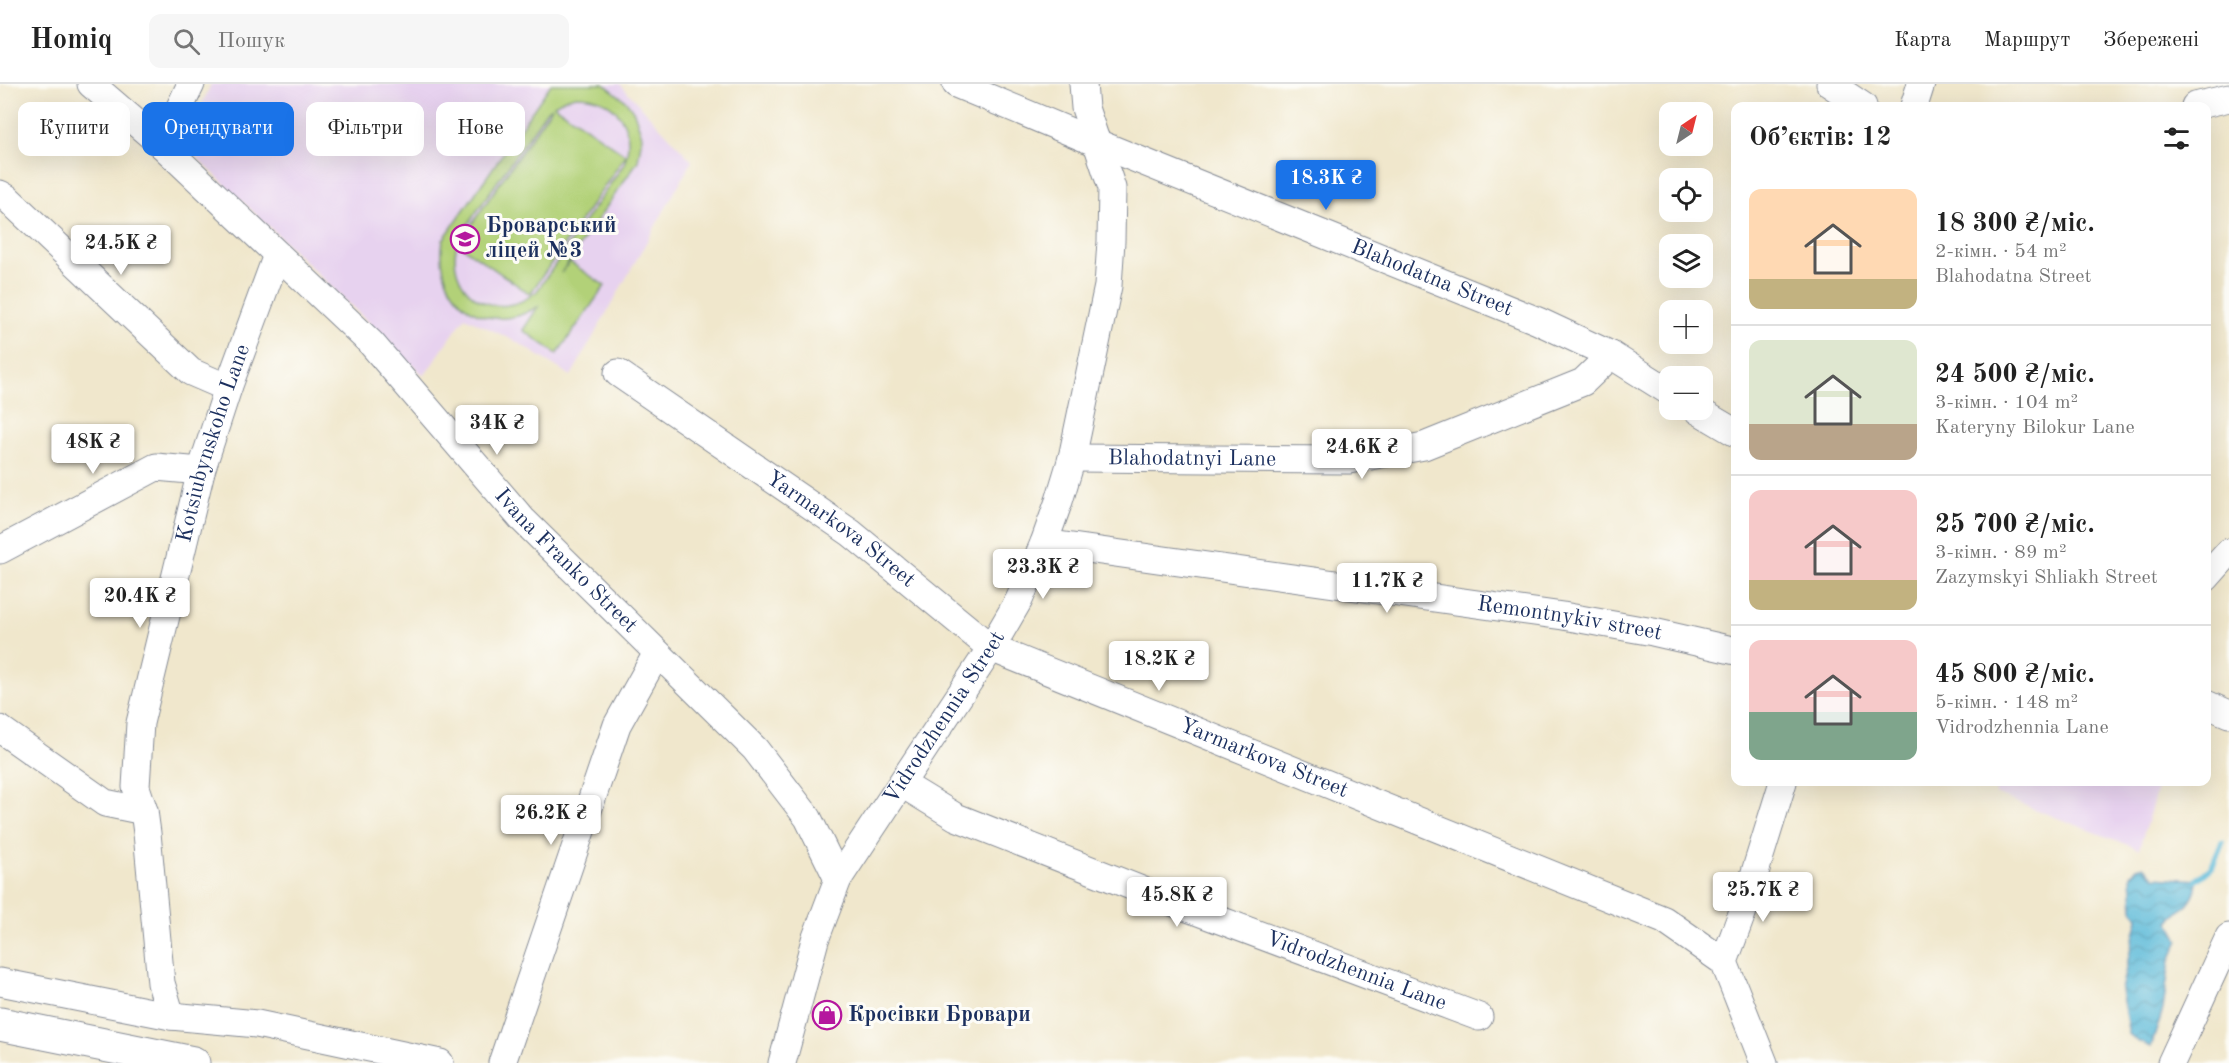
<!DOCTYPE html>
<html lang="uk">
<meta charset="utf-8">
<style>
:root{--surface:#fff;--page:#f6f6f6;--text:#222;--muted:#767676;--line:#e0e0e0;--accent:#1a73e8}
body{margin:0;font-family:"Old Standard TT",serif;background:var(--page);color:var(--text);height:100vh;display:flex;flex-direction:column;font-size:22px;white-space:nowrap}
*{box-sizing:border-box;margin:0}
p{font-size:20px;color:var(--muted)}
.icon{flex:none;width:33px;height:33px;fill:none;stroke:currentColor;stroke-width:2;stroke-linecap:round;stroke-linejoin:round}
.map{position:relative;flex:1;overflow:hidden}
.panel{position:absolute;left:1731px;top:18px;width:480px;height:684px;display:flex;flex-direction:column;background:var(--surface);border-radius:12px;box-shadow:0 6px 24px #0002}
.panel>*{flex:none}
.banner{position:absolute;left:18px;top:18px;width:570px;height:54px;display:flex;gap:12px}
.needle{width:39px;rotate:35deg}
.tools{position:absolute;left:1659px;top:18px;display:grid;gap:12px}
.tools a{display:grid;place-items:center;width:54px;height:54px;border-radius:12px;background:var(--surface);box-shadow:0 6px 24px #0002;font-size:30px}
.price{position:absolute;translate:-50% -51px;padding:0 14px;border-radius:6px;background:#fff;color:#222;font-size:20px;line-height:39px;filter:drop-shadow(0 2px 3px #0008)}
.price::after{content:'';position:absolute;left:50%;top:36px;width:18px;height:14px;margin-left:-9px;background:inherit;clip-path:polygon(0 0,100% 0,50% 100%)}
.price.selected{background:var(--accent);color:#fff}
ul{padding:0;list-style:none}
li{display:flex;align-items:center;gap:18px;height:150px;padding:0 18px}
li+li{border-top:2px solid var(--line)}
li span{display:grid;place-items:center;flex:none;width:168px;height:120px;border-radius:12px;color:#555}
li>.icon{margin-inline-start:auto}
span .icon{width:72px;height:72px;fill:#fffc;stroke-width:1}
li b{font-size:26px}
h2{display:flex;justify-content:space-between;align-items:center;height:72px;padding:0 18px;font-size:26px}
.tag{padding:0 21px;border-radius:12px;background:var(--surface);box-shadow:0 6px 24px #0002;font-size:21px;line-height:54px}
.tag.selected{background:var(--accent);color:#fff}
header{display:flex;align-items:center;gap:36px;box-sizing:border-box;height:84px;padding:0 30px;background:var(--surface);border-bottom:2px solid var(--line)}
header strong{font-size:28px}
nav{display:flex;gap:33px;margin-inline-start:auto;font-size:21px}
.search{width:420px;height:54px;background:var(--page);display:flex;align-items:center;gap:15px;box-sizing:border-box;padding:0 21px;border-radius:12px;color:var(--muted);font-size:22px}
.map>svg:first-child{display:block}
</style>
<header>
<strong>Homiq</strong>
<div class="search"><svg class="icon" aria-label="search" viewBox="0 0 24 24"><circle cx="10" cy="10" r="6"/><path d="M15 15l6 6"/></svg>Пошук</div>
<nav><a>Карта</a><a>Маршрут</a><a>Збережені</a></nav>
</header>
<div class="map">
<svg width="2229" height="979" viewBox="0 0 2229 979">
<defs>
<pattern id="water-waves" width="16" height="10" patternUnits="userSpaceOnUse" patternTransform="scale(1.5)"><rect width="16" height="10" fill="#5ab9d8"/><path d="M0 5q4-4 8 0t8 0" fill="none" stroke="#4a97b2"/></pattern>
</defs>
<rect width="100%" height="100%" fill="#fdfcf7"/>
<filter id="ink" filterUnits="userSpaceOnUse"><feTurbulence type="fractalNoise" baseFrequency=".0167" numOctaves="2"/><feDisplacementMap in="SourceGraphic" scale="12" xChannelSelector="R" yChannelSelector="G"/><feConvolveMatrix kernelMatrix="1 2 1 2 8 2 1 2 1" color-interpolation-filters="sRGB"/></filter>
<filter id="wash" filterUnits="userSpaceOnUse"><feTurbulence type="fractalNoise" baseFrequency=".008" numOctaves="4" result="noise"/><feDisplacementMap in="SourceGraphic" scale="24" xChannelSelector="R" yChannelSelector="G"/><feGaussianBlur stdDeviation="1.35" result="paint"/><feColorMatrix in="noise" values="0 0 0 0 0 0 0 0 0 0 0 0 0 0 0 0 0 1.4 0 .05"/><feComposite in="paint" operator="in"/></filter>
<g filter="url(#wash)">
<rect width="100%" height="100%" fill="#f0e7cc"/>
<!-- built -->
<g fill="#e7d2ef">
<path d="M211,0H620L692,77L571,292L517,258L465,233L424,292L184,61Z"/>
<path d="M1997,698H2159L2139,765L1995,710Z"/>
</g>
<!-- pitch -->
<path fill="#b2d178" stroke="#66806b" stroke-width="1.5" fill-rule="evenodd" d="M551,0H604L626,17L634,28L642,52L638,77L561,189L570,178L605,202L557,270L523,246L538,223C531,226 524,230 517,232C468,245 435,201 443,156ZM576,12C616,12 637,43 624,80L537,207C495,244 440,205 459,153L547,26L552,23L458,160L530,210L626,71L554,21L565,15Z"/>
<!-- water -->
<path fill="url(#water-waves)" stroke="#3a749b" stroke-width="1.5" d="M2144,782L2155,793L2197,796C2197,815 2182,825 2169,837L2179,856L2170,876L2163,925L2151,963L2139,958L2129,950L2121,906L2138,834L2133,825L2131,791L2137,784Z"/>
<g fill="none" stroke-linecap="round" stroke-linejoin="round">
<!-- stream -->
<path stroke="#5ab9d8" stroke-width="6" d="M2197,796L2212,783L2222,759"/>
</g>
</g>
<g filter="url(#ink)">
<g fill="none" stroke-linecap="round" stroke-linejoin="round">
<!-- minor casing -->
<g stroke="#868b95" stroke-width="29">
<g id="minor">
<path id="s1" d="M91,0L162,61L371,259L522,435L755,665L808,734L838,795"/>
<path id="s2" d="M956,0L1097,59L1538,237L1611,271L1670,308"/>
<path d="M1830,0L1863,22"/>
<path d="M1914,22L1921,0"/>
<path d="M2195,22L2229,14"/>
<path d="M162,61L191,0"/>
<path d="M0,110L7,114L191,288L228,304"/>
<path id="s3" d="M618,289L851,449L991,564L1664,836L1724,878"/>
<path d="M1697,326L1736,349"/>
<path id="s4" d="M1072,374L1349,376L1424,362L1583,298L1611,271"/>
<path id="s5" d="M1044,459L1563,532L1653,548L1736,567"/>
<path d="M0,466L156,383L201,387"/>
<path d="M2206,494L2229,468"/>
<path d="M2206,620L2229,630"/>
<path d="M0,645L105,719L144,727"/>
<path id="s6" d="M902,700L956,733L1177,820L1479,933"/>
<path d="M0,898L171,932L257,940L440,979"/>
<path id="s7" d="M171,932L161,899L147,749L144,727L136,703L140,639L201,387L228,304L277,171"/>
<path d="M502,979L617,641L657,569"/>
<path id="s8" d="M782,979L815,856L838,795L991,564L1019,516L1044,459L1059,417L1072,374L1108,202L1111,157L1112,104L1085,24L1083,0"/>
<path d="M1764,979L1724,878L1743,827L1783,698"/>
<path d="M2171,979L2229,853"/>
</g>
</g>
<!-- major casing -->
<g stroke="#868b95" stroke-width="35">
<path id="major" d="M0,940L193,979"/>
</g>
<!-- minor -->
<use href="#minor" stroke="#fff" stroke-width="27"/>
<!-- major -->
<use href="#major" stroke="#fff" stroke-width="33"/>
</g>
</g>
<!-- icons -->
<defs>
<g id="school-ring" transform="scale(1.5)"><circle r="9.5" fill="#fdfcf7" stroke="#b5179e" stroke-width="1.5"/><path d="M0-5L7-2L0 1L-7-2ZM-4 1L0 2.5L4 1V4Q0 6-4 4Z" fill="#b5179e"/></g>
<g id="shop-ring" transform="scale(1.5)"><circle r="9.5" fill="#fdfcf7" stroke="#b5179e" stroke-width="1.5"/><path d="M-5-2.5h2.3a2.7 3.5 0 0 1 5.4 0H5L5.5 6h-11ZM-1.5-2.5h3a1.5 2.3 0 0 0-3 0Z" fill="#b5179e"/></g>
</defs>
<g fill-rule="evenodd">
<use href="#school-ring" x="465" y="155"/>
<use href="#shop-ring" x="827" y="931"/>
</g>
<g text-anchor="middle" dominant-baseline="central" stroke-width="6" stroke-linejoin="round" paint-order="stroke">
<!-- poi labels -->
<g font-size="22" font-weight="bold" fill="#1b2f5e" stroke="#fdfcf7" text-anchor="start">
<text x="486" y="142">Броварський<tspan x="486" dy="25">ліцей №3</tspan></text>
<text x="848" y="931">Кросівки Бровари</text>
</g>
<!-- street labels -->
<g font-size="22" fill="#1b2f5e" stroke="#fdfcf7">
<text stroke="none"><textPath href="#s2" startOffset="514">Blahodatna Street</textPath></text>
<text stroke="none"><textPath href="#s7" startOffset="586">Kotsiubynskoho Lane</textPath></text>
<text stroke="none"><textPath href="#s4" startOffset="120">Blahodatnyi Lane</textPath></text>
<text stroke="none"><textPath href="#s3" startOffset="272">Yarmarkova Street</textPath></text>
<text stroke="none"><textPath href="#s1" startOffset="674">Ivana Franko Street</textPath></text>
<text stroke="none"><textPath href="#s5" startOffset="531">Remontnykiv street</textPath></text>
<text stroke="none"><textPath href="#s8" startOffset="386">Vidrodzhennia Street</textPath></text>
<text stroke="none"><textPath href="#s3" startOffset="758">Yarmarkova Street</textPath></text>
<text stroke="none"><textPath href="#s6" startOffset="492">Vidrodzhennia Lane</textPath></text>
</g>
</g>
</svg>
<div class="tools">
<a><svg class="needle" viewBox="-14 -14 28 28"><path d="M0-13l5 13h-10z" fill="#e53935"/><path d="M0 13l5-13h-10z" fill="#767676"/></svg></a>
<a><svg class="icon" aria-label="locate" viewBox="0 0 24 24"><circle cx="12" cy="12" r="6"/><path d="M12 2v4M12 18v4M2 12h4M18 12h4"/></svg></a>
<a><svg class="icon" aria-label="layers" viewBox="0 0 24 24"><path d="M12 4l9 5-9 5-9-5zM3 14l9 5 9-5"/></svg></a>
<a>+</a>
<a>−</a>
</div>
<b class="price selected" style="left:1326px;top:127px">18.3K ₴</b>
<b class="price" style="left:121px;top:192px">24.5K ₴</b>
<b class="price" style="left:497px;top:372px">34K ₴</b>
<b class="price" style="left:93px;top:391px">48K ₴</b>
<b class="price" style="left:1362px;top:396px">24.6K ₴</b>
<b class="price" style="left:1043px;top:516px">23.3K ₴</b>
<b class="price" style="left:1387px;top:530px">11.7K ₴</b>
<b class="price" style="left:140px;top:545px">20.4K ₴</b>
<b class="price" style="left:1159px;top:608px">18.2K ₴</b>
<b class="price" style="left:551px;top:762px">26.2K ₴</b>
<b class="price" style="left:1763px;top:839px">25.7K ₴</b>
<b class="price" style="left:1177px;top:844px">45.8K ₴</b>
<div class="banner">
<a class="tag">Купити</a>
<a class="tag selected">Орендувати</a>
<a class="tag">Фільтри</a>
<a class="tag">Нове</a>
</div>
<section class="panel">
<h2>Об’єктів: 12<svg class="icon" aria-label="filters" viewBox="0 0 24 24"><path d="M4 7h16M4 17h16"/><circle cx="9" cy="7" r="2"/><circle cx="15" cy="17" r="2"/></svg></h2>
<ul>
<li><span style="background:linear-gradient(#ffd9b3 75%,#c2b280 0)"><svg class="icon" aria-label="home" viewBox="0 0 24 24"><path d="M3 11l9-7 9 7M6 9v11h12V9"/></svg></span><div><b>18 300 ₴/міс.</b><p>2-кімн. · 54 m²</p><p>Blahodatna Street</p></div></li>
<li><span style="background:linear-gradient(#dfe7d0 70%,#b9a48a 0)"><svg class="icon" aria-label="home" viewBox="0 0 24 24"><path d="M3 11l9-7 9 7M6 9v11h12V9"/></svg></span><div><b>24 500 ₴/міс.</b><p>3-кімн. · 104 m²</p><p>Kateryny Bilokur Lane</p></div></li>
<li><span style="background:linear-gradient(#f6c9c9 75%,#c2b280 0)"><svg class="icon" aria-label="home" viewBox="0 0 24 24"><path d="M3 11l9-7 9 7M6 9v11h12V9"/></svg></span><div><b>25 700 ₴/міс.</b><p>3-кімн. · 89 m²</p><p>Zazymskyi Shliakh Street</p></div></li>
<li><span style="background:linear-gradient(#f6c9c9 60%,#7fa58c 0)"><svg class="icon" aria-label="home" viewBox="0 0 24 24"><path d="M3 11l9-7 9 7M6 9v11h12V9"/></svg></span><div><b>45 800 ₴/міс.</b><p>5-кімн. · 148 m²</p><p>Vidrodzhennia Lane</p></div></li>
</ul>
</section>
</div>
